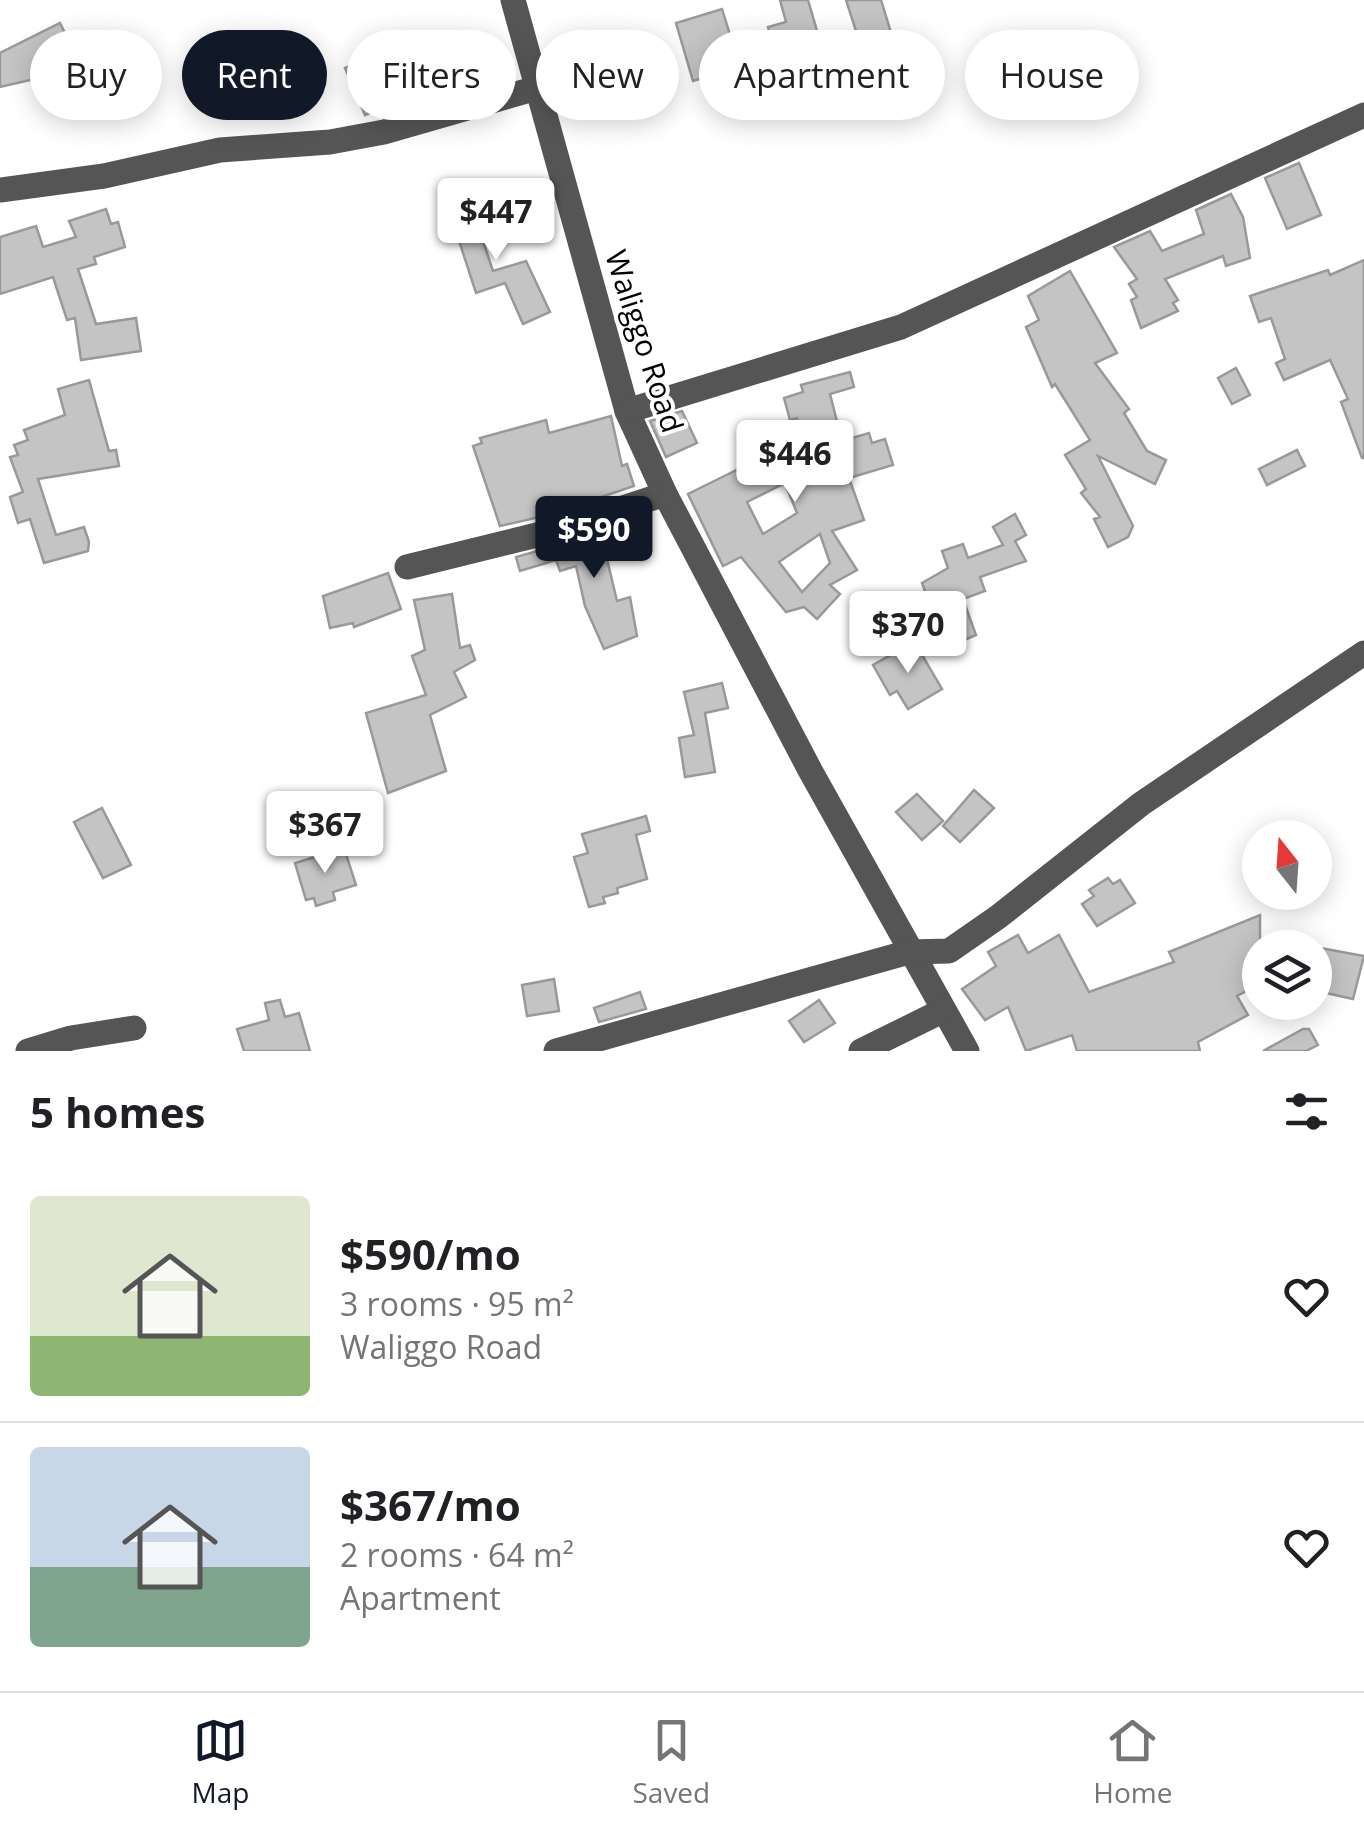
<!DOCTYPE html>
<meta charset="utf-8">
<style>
:root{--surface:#fff;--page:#f6f6f6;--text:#202124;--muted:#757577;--line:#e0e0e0;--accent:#111827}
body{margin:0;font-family:"Open Sans",sans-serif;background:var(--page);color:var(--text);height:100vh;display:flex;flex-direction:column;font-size:38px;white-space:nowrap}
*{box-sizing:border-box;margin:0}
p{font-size:32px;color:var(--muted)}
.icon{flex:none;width:55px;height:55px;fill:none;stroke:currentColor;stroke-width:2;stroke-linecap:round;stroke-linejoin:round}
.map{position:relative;height:1051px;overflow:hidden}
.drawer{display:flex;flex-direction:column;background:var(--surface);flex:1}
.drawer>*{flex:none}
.banner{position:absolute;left:30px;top:30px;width:1305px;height:90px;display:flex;gap:20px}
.needle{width:65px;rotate:343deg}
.controls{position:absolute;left:1242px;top:820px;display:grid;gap:20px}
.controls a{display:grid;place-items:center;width:90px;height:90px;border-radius:50%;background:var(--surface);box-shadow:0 5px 25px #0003;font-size:50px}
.price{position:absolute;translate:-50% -85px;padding:0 22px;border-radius:10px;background:#fff;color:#222;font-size:32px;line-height:65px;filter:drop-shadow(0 2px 5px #0008)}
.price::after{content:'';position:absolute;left:50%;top:60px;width:30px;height:22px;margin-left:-15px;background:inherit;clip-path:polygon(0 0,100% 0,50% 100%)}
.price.selected{background:var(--accent);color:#fff}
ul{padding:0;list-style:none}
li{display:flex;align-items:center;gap:30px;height:250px;padding:0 30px}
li+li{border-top:2px solid var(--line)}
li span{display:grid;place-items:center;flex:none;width:280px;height:200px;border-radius:10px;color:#555}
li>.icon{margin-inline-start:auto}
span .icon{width:120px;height:120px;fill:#fffc;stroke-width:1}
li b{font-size:42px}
h2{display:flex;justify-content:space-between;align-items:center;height:120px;padding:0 30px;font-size:42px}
.pill{padding:0 35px;border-radius:45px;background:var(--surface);box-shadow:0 5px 25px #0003;font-size:35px;line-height:90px}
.pill.selected{background:var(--accent);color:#fff}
.menu{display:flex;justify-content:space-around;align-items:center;height:140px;border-top:2px solid var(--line);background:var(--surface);font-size:28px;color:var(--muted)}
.menu a{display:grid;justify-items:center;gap:5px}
.menu .selected{color:var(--accent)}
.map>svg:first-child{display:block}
</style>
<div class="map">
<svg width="1364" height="1051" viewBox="0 0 1364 1051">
<rect width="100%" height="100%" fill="#fff"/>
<!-- building -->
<g fill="#c4c4c4" stroke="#999" stroke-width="2.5" fill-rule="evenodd">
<path d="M780,0H808L829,72L803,80L794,52L777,57L768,27L786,22Z"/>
<path d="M846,0H881L897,52L866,62Z"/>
<path d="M722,9L740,67L693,81L676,23Z"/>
<path d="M60,23L69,41L51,50L56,74L0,87V53Z"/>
<path d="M402,45L421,92L365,115L345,68Z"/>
<path d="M98,68L108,100L68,116L67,111L59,113L50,83Z"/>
<path d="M1299,163L1321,215L1287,229L1265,178Z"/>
<path d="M1231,194L1243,217L1250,258L1226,266L1223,256L1165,279L1178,300L1173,303L1178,311L1141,328L1131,300L1137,297L1129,284L1137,279L1114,247L1150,231L1162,251L1204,234L1196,210Z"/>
<path d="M481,203L486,221L498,217L504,234L483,241L493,271L526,261L550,312L523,324L505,283L476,293L450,213Z"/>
<path d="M106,209L111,224L118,222L125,247L94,257L96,264L78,269L96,324L136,318L141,351L81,360L75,318L67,320L53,277L0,294V237L36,226L43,247L76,237L69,221Z"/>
<path d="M1364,260V458H1362L1341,402L1348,399L1330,360L1284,380L1276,363L1285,359L1271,318L1259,322L1250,296L1328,270L1330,275Z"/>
<path d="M1070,271L1117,353L1095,363L1129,409L1124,413L1147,451L1166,460L1155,484L1098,456L1133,526L1128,537L1108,547L1094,519L1100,517L1081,493L1086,489L1065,455L1090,440L1055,384L1052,387L1026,327L1039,320L1028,296Z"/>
<path d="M1236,368L1250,395L1232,404L1218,378Z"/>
<path d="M850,372L854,387L830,394L842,441L869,433L872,443L885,439L893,465L849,478L864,520L832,531L857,570L830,585L840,594L817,619L804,607L786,612L741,557L723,566L688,494L763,457L770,471L807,456L797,418L790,420L784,398L803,392L801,385ZM785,483L797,513L763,534L747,502ZM820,534L830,563L802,592L779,562Z"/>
<path d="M89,380L109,451L116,450L119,466L38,479L56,535L84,527L89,542L88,551L44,563L30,519L18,523L10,497L23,492L10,457L18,455L14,445L28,440L24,430L65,415L58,389Z"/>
<path d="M682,411L697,443L666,457L650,421Z"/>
<path d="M611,416L622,466L627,464L634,486L548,515L500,526L473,446L482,443L480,438L546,420L549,433Z"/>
<path d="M1297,450L1305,466L1267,485L1259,469Z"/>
<path d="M1015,514L1026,535L1015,541L1026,561L980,577L985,591L963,599L976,635L934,653L924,626L936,621L922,583L948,568L942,551L963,544L968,558L1003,545L993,527Z"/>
<path d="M625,526L632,546L606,555L617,601L630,597L637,636L604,649L585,606L576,566L560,571L556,560L520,571L516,557Z"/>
<path d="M388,573L401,609L354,627L353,623L330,628L323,596Z"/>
<path d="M452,594L460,648L470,645L475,660L454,672L466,697L430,715L446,771L388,793L366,713L426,695L412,656L425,650L414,600Z"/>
<path d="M910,644L916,656L921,653L942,689L908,709L897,691L890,695L873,665Z"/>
<path d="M722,683L728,708L705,713L715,772L685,777L679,738L694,735L684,692Z"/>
<path d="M974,790L994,808L960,842L943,826Z"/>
<path d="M917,794L943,821L922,840L896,812Z"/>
<path d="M102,808L131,865L103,878L74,822Z"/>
<path d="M646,816L650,831L636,835L647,879L617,888L618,893L603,897L605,903L589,907L574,857L588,853L582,834Z"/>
<path d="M344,848L356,885L333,892L335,900L316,906L314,898L306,900L295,863Z"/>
<path d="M1108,878L1113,884L1120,880L1135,903L1097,926L1082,904L1094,896L1089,890Z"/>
<path d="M1260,915V984L1237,996L1248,1015L1198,1042L1200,1051H1077L1072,1035L1026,1051L1008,1007L985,1020L962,989L996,966L988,952L1018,935L1028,953L1059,935L1089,992L1174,962L1169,952Z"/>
<path d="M1315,947L1364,956L1353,999L1326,993L1328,986L1315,982Z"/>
<path d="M554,979L559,1011L527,1016L522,985Z"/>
<path d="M640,992L646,1009L599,1022L594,1008Z"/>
<path d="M280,1000L285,1017L299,1013L310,1051H244L237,1029L269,1020L265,1003Z"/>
<path d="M819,1000L835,1023L804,1042L789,1021Z"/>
<path d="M1303,1029H1309L1318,1045L1306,1051H1263Z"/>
</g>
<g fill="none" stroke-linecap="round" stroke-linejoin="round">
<!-- minor -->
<g stroke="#555" stroke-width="25">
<path d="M513,0L627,411L665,494L811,772L967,1051"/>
<path d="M0,190L104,176L220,150L330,142L384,132L537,88"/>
<path d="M627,411L901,327L1364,115"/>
<path d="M407,567L553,531L665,494"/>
<path d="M28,1051L71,1038L134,1028"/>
<path d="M556,1051L909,952L949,951L998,917L1141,804L1364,653"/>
<path d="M861,1051L942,1011"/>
</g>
</g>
<g text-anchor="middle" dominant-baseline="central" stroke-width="8" stroke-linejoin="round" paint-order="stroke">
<!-- street labels -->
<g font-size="30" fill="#000" stroke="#fff">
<text transform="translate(645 341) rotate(72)">Waliggo Road</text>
</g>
</g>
</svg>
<div class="controls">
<a><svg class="needle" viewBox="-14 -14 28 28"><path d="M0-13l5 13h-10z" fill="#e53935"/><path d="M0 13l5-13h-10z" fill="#757577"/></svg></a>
<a><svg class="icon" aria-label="layers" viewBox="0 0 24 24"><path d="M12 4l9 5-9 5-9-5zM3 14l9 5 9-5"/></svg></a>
</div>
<b class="price" style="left:496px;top:263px">$447</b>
<b class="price" style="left:795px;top:505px">$446</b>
<b class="price selected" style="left:594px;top:581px">$590</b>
<b class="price" style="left:908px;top:676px">$370</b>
<b class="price" style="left:325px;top:876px">$367</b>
<div class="banner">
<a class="pill">Buy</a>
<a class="pill selected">Rent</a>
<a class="pill">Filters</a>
<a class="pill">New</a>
<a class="pill">Apartment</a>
<a class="pill">House</a>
</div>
</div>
<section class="drawer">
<h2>5 homes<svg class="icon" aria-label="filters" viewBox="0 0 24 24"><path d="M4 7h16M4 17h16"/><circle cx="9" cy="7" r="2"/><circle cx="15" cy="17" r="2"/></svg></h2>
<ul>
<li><span style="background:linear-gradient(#dfe7d0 70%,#8fb573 0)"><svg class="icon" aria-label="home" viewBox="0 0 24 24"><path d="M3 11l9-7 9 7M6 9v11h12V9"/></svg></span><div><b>$590/mo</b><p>3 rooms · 95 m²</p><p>Waliggo Road</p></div><svg class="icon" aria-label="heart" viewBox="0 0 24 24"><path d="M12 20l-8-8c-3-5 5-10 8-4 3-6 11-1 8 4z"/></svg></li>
<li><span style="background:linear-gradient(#c9d6e8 60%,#7fa58c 0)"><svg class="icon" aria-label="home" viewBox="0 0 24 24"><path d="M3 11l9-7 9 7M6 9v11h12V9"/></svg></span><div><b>$367/mo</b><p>2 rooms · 64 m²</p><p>Apartment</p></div><svg class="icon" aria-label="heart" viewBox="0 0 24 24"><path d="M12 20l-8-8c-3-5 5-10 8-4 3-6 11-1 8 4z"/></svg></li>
</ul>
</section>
<nav class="menu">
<a class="selected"><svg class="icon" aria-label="map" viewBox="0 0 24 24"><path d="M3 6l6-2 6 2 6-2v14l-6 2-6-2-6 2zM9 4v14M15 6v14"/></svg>Map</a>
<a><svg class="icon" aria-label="saved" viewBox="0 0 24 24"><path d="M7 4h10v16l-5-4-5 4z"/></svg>Saved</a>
<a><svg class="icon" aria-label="home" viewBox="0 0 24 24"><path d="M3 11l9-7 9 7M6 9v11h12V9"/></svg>Home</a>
</nav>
